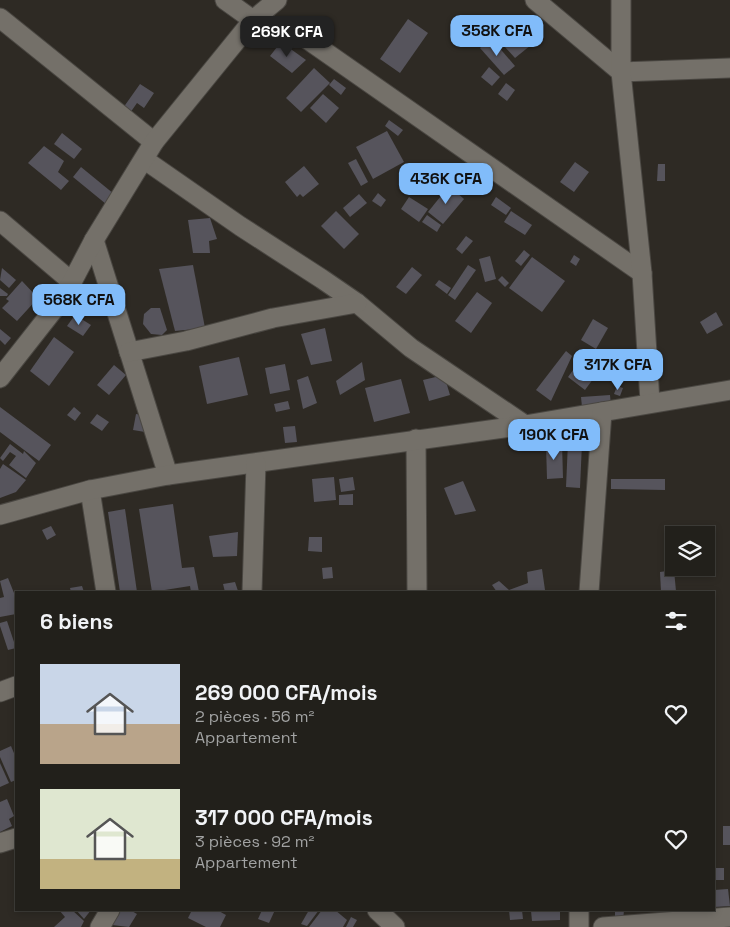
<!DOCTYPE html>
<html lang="fr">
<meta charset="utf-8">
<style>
:root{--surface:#22201b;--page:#2a2824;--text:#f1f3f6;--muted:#a2a3a3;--line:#3f3e3a;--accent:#81bcfa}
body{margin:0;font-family:"Space Grotesk",sans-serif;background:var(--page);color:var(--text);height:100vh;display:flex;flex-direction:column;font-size:19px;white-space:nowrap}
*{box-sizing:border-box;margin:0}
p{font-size:16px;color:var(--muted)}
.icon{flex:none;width:28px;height:28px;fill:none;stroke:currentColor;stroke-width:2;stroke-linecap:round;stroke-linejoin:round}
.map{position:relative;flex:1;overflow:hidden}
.drawer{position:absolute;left:15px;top:591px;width:700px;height:320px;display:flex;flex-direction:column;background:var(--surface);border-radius:0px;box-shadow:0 2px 8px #0003,0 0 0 1px var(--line)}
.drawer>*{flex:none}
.fabs{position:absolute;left:665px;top:526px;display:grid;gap:10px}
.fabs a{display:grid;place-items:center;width:50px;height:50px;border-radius:0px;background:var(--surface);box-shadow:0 2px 8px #0003,0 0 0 1px var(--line);font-size:25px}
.price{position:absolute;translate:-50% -42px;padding:0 11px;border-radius:10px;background:var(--accent);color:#111;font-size:16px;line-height:32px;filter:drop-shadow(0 1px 2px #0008)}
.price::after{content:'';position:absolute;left:50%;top:30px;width:15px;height:11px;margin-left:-8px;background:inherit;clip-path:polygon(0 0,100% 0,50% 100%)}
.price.active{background:#222;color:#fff}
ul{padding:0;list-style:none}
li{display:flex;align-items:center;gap:15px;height:125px;padding:0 25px}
li span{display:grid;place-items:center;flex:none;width:140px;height:100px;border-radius:0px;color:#555}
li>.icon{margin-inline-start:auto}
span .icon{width:60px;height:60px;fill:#fffc;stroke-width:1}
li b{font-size:21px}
h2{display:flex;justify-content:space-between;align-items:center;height:60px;padding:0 25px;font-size:21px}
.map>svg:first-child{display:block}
</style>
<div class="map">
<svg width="730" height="927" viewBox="0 0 730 927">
<rect width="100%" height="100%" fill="#2e2a24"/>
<!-- building -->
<g fill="#56545c">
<path d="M408,19L428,33L400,73L380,59Z"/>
<path d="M530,24L541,37L515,58L504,46Z"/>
<path d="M491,38L515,66L504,75L480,48Z"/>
<path d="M281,42L306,60L292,73L270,56Z"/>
<path d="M489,67L500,77L492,86L481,77Z"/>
<path d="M314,68L330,83L301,112L286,98Z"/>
<path d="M334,79L346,88L341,95L329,85Z"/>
<path d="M506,83L515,90L507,101L498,94Z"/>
<path d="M140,84L154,93L144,108L137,103L130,113L123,108Z"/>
<path d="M323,94L339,108L326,123L310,108Z"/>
<path d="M389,120L403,130L398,136L385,126Z"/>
<path d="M387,131L404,162L373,179L356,147Z"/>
<path d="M62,133L82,149L74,159L54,144Z"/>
<path d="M44,146L64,161L58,172L69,181L61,190L28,163Z"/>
<path d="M356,159L368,182L361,186L348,163Z"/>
<path d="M575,162L589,172L574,192L560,182Z"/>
<path d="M658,164H665V181H657Z"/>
<path d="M304,166L319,184L303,197L300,194L297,197L285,182Z"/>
<path d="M81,167L114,194L106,204L73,177Z"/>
<path d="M449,186L464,199L443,224L428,212Z"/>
<path d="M378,193L386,200L381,207L372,201Z"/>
<path d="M359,194L367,203L350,217L343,208Z"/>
<path d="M409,197L428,209L419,222L401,209Z"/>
<path d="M496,197L511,208L506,215L491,205Z"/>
<path d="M336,211L359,234L344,249L321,226Z"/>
<path d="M511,211L532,225L525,235L504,222Z"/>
<path d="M427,215L441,225L437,232L422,222Z"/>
<path d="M210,218L217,239L209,241L210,253H193L188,220Z"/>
<path d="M466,236L473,241L462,254L456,249Z"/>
<path d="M524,250L530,255L521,266L515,261Z"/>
<path d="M574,255L580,259L576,266L570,262Z"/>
<path d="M490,256L496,279L485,282L479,259Z"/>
<path d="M532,257L565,281L542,312L509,288Z"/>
<path d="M193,265L205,328L175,331L159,269Z"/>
<path d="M468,265L476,270L455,300L448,295Z"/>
<path d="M412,267L422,275L406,294L396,287Z"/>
<path d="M2,268L16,280L9,288L0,280Z"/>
<path d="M502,276L509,283L505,287L498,280Z"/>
<path d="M439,280L451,288L447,294L435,285Z"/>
<path d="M22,281L38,298L17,321L2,308L9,301L6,299Z"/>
<path d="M0,288L8,294L7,296H0Z"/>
<path d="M477,292L492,303L471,333L455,321Z"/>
<path d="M151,308H160L167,330L162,335L151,334L143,324L144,314Z"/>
<path d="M716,312L723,325L707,334L700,322Z"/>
<path d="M75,315L91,325L83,336L67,326Z"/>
<path d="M593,319L608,328L596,349L581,340Z"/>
<path d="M325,328L332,361L311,365L301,334Z"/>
<path d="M0,329L11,338L5,345L0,340Z"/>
<path d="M54,337L74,352L49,386L30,371Z"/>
<path d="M566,351L572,356L551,401L536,390Z"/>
<path d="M587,351L604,364L585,390L568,377Z"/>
<path d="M613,352L614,359H603V353Z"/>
<path d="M239,357L248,395L207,404L199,366Z"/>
<path d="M362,362L365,380L340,395L336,381Z"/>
<path d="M285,364L290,390L270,394L265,368Z"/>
<path d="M114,365L126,375L109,395L97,385Z"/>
<path d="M444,375L450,395L429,401L423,380Z"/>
<path d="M308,376L317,403L303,409L297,380Z"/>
<path d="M401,379L410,413L374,422L365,388Z"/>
<path d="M617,386L623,388L620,396L614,394Z"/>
<path d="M610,395L611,405L582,407L581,397Z"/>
<path d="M288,401L290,409L276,412L274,404Z"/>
<path d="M0,407L51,445L39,461L0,432Z"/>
<path d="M74,407L81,413L75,421L67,415Z"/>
<path d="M97,414L109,422L102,431L90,423Z"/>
<path d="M136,414L148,416L145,432L133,430Z"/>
<path d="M295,426L297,442L285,443L283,427Z"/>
<path d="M568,442L582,443L580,488L566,487Z"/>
<path d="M562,443L563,478L547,479L546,444Z"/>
<path d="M10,444L23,454L24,451L36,463L26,478L9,465L16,456L10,452L3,461L0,458Z"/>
<path d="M3,464L26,480L16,492L0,498V469Z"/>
<path d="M334,477L336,500L314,502L312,479Z"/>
<path d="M353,477L355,490L341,492L339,479Z"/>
<path d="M611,479H665V490L611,489Z"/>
<path d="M463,481L476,511L455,515L444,488Z"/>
<path d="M353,494V505H339V495Z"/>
<path d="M173,504L182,568L194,567L199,592H191L190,586L152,592L139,509Z"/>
<path d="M125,509L137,592H120L108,512Z"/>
<path d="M51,526L56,535L47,540L42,530Z"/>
<path d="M238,532L237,556L213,557L209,536Z"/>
<path d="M309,537H322V552L308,551Z"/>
<path d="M332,567L333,578L323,579L322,568Z"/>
<path d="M542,569L545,590L540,592H497L492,585L499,581L509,590L528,583L527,572Z"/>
<path d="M674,570L676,591L661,592L660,572Z"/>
<path d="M8,578L16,598V614L0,617V598L4,597L0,581Z"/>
<path d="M235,582L238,591L225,592L223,584Z"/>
<path d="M82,586L84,592H71L70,588Z"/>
<path d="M7,621L16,648L8,650L0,626V623Z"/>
<path d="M11,746L16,758V780L11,782L0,757V751Z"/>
<path d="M0,763L9,783L0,787Z"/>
<path d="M7,799L14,816L9,819L12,826L0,832V802Z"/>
<rect x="723" y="826" width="7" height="19"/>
<rect x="714" y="868" width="10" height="12"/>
<path d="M728,889L730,906L714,907V890Z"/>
<path d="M59,910H72L84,921L81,927H54L65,917Z"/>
<path d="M76,910H91L84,919Z"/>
<path d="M121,910H130L137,914L129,927L112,925Z"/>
<path d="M192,910H217L226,915L220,927H206L188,918Z"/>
<path d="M262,910H275L269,923L258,919Z"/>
<path d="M309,910H319L307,926L301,924Z"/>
<path d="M322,910H335L347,920L343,927H309Z"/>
<path d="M509,910H522L523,919L510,920Z"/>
<path d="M560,910V920L532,921L531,911Z"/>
<path d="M615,910H624L623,921L615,920Z"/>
<path d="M351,917L357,920L353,927H346Z"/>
</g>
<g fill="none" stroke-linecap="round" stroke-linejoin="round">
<!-- minor casing -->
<g stroke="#4a4742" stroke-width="21">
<g id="minor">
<path d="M225,0L253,20L301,35L642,273"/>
<path d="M535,0L621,72L730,68"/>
<path d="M621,0V72L642,273L650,402"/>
<path d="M0,18L154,142"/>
<path d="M145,160L240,226L322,279L357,303L411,348L525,425"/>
<path d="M0,221L72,282"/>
<path d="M94,240L168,475"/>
<path d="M129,352L186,341L273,318L357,303"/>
<path d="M0,378L55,308L72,282L94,240L154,142L253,20L277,0"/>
<path d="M416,439L417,592"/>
<path d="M90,490L106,592"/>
<path d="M0,515L90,490L168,475L525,425L730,390"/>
<path d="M252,592L256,463"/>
<path d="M589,592L602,412"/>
<path d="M0,692L16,686"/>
<path d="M0,843L16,838"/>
<path d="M377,910L395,927"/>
<path d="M579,910V927"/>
<path d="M100,927L110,910"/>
<path d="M603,927L730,917"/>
</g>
</g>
<!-- minor -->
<use href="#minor" stroke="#747069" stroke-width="19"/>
</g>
</svg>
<div class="fabs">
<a><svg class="icon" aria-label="layers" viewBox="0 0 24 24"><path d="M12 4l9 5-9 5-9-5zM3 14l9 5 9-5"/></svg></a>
</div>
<b class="price" style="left:497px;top:57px">358K CFA</b>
<b class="price active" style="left:287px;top:58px">269K CFA</b>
<b class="price" style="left:446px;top:205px">436K CFA</b>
<b class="price" style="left:79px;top:326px">568K CFA</b>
<b class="price" style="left:618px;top:391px">317K CFA</b>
<b class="price" style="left:554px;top:461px">190K CFA</b>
<section class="drawer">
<h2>6 biens<svg class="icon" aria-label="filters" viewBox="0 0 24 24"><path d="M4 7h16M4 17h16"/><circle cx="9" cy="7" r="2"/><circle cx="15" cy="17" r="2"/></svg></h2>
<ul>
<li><span style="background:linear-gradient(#c9d6e8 60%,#b9a48a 0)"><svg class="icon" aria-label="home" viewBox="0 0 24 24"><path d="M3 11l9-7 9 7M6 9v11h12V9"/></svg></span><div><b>269 000 CFA/mois</b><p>2 pièces · 56 m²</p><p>Appartement</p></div><svg class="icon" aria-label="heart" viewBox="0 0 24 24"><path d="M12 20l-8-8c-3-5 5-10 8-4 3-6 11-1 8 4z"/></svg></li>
<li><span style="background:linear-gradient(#dfe7d0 70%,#c2b280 0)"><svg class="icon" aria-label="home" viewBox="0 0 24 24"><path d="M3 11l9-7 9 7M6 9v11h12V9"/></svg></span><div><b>317 000 CFA/mois</b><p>3 pièces · 92 m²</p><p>Appartement</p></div><svg class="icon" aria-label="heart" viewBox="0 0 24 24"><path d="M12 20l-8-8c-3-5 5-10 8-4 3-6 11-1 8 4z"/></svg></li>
</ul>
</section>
</div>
